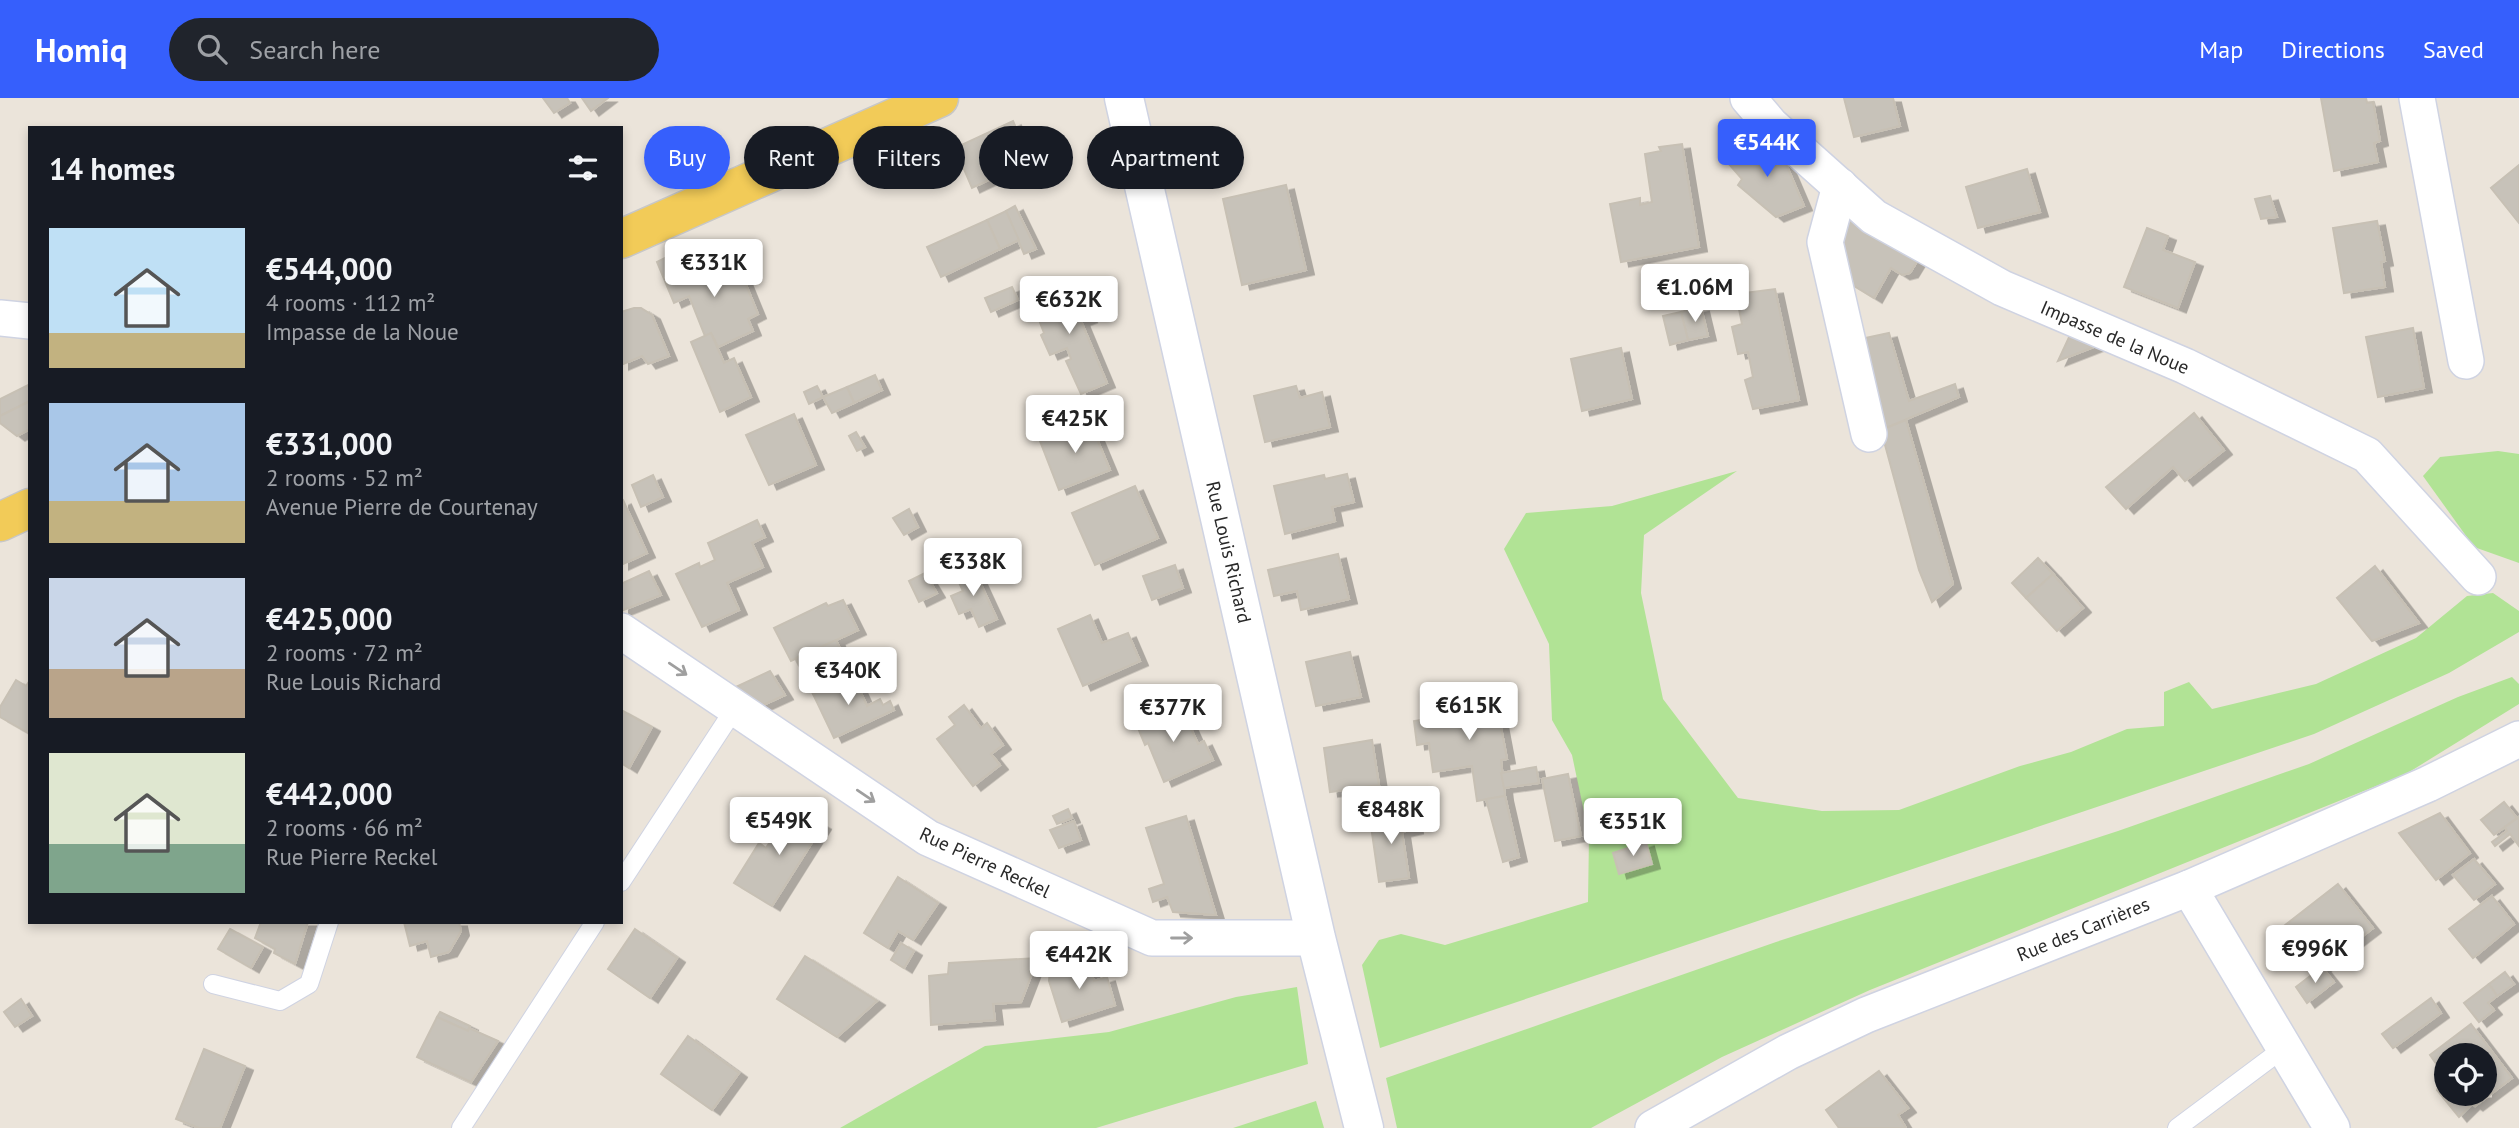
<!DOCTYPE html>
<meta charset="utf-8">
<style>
:root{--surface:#171b24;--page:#20242c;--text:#f1f3f6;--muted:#9ea1a6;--accent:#365ffc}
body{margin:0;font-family:"PT Sans",sans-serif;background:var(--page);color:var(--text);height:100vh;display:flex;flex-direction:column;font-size:26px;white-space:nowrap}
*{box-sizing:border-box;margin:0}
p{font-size:23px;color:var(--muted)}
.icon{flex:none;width:38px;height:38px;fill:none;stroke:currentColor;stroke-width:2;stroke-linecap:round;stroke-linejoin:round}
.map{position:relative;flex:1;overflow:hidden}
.sheet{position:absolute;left:28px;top:28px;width:595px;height:798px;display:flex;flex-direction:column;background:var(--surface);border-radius:0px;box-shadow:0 4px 10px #0003}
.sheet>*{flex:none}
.banner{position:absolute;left:644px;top:28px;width:665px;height:63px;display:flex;gap:14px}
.controls{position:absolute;left:2434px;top:945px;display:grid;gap:14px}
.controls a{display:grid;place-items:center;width:63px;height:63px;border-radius:50%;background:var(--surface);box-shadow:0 4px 10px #0003;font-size:35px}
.price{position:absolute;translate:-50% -60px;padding:0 16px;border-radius:7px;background:#fff;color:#222;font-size:23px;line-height:46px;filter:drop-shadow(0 2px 4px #0008)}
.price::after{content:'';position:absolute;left:50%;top:42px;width:21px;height:16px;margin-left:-10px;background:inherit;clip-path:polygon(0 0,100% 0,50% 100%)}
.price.selected{background:var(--accent);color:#fff}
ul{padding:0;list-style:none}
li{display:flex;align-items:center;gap:21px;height:175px;padding:0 21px}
li span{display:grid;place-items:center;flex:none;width:196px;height:140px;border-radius:0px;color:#555}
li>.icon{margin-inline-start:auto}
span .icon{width:84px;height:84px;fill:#fffc;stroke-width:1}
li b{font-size:30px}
h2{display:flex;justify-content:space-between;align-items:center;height:84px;padding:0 21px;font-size:30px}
.tag{padding:0 24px;border-radius:32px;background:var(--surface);box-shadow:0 4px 10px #0003;font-size:24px;line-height:63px}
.tag.selected{background:var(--accent);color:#fff}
header{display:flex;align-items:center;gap:42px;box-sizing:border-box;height:98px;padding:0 35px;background:var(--accent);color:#fff}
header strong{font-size:33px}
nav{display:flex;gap:38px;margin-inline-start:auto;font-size:24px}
.search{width:490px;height:63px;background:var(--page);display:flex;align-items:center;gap:18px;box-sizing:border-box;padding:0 24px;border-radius:38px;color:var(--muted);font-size:26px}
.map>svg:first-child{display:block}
</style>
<header>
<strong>Homiq</strong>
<div class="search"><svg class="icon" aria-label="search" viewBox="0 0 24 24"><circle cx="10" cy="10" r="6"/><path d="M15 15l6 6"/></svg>Search here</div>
<nav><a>Map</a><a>Directions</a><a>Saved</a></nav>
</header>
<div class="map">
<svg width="2519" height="1030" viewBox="0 0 2519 1030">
<defs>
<filter id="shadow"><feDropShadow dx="8" dy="4.5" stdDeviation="0" flood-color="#0004"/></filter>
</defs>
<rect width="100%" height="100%" fill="#ebe4da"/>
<!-- green -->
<g fill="#b1e395">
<path d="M2498,353L2519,356V465L2474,449L2423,378L2440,359Z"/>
<path d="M1737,373L1644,437L1641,495L1663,601L1738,700L1822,713L1899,712L2020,668L2071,654L2127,631L2164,628V594L2189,584L2212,611L2316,586L2416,540L2467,498L2493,495L2519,513V534L2449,575L2314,636L1380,950L1362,867L1379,842L1401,836L1445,847L1588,804L1589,738L1572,657L1552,622L1549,546L1504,451L1526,415L1612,408Z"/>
<path d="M2512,579L2519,586V606L2406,676L1870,892L1722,959L1591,1030H1397L1386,980L1776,844L2118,733L2309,666L2458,599Z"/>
<path d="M1297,889L1308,966L1096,1030H840L985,948L1109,934L1236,899Z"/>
<path d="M1316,1003L1324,1030H1233Z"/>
</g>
<!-- building -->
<g fill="#c7c2b9" stroke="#c7c0b4" stroke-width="2" fill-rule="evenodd" filter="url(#shadow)">
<path d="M543,0H567L570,5L554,15Z"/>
<path d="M582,0H608L591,13Z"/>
<path d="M1844,0H1893L1900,28L1854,39Z"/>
<path d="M2321,0H2366L2367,5L2373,4L2380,43L2374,45L2378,64L2334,73Z"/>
<path d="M1013,23L1030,62L972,90L955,50Z"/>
<path d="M1763,38L1786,66L1804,108L1776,119L1738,87L1742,81L1729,66Z"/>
<path d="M1682,46L1699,149L1621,164L1610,106L1640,100V107L1652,104L1645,56L1661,53L1659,49Z"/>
<path d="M2519,67V125L2491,90Z"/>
<path d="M2027,71L2040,114L1978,130L1966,89Z"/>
<path d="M1286,87L1306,172L1242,187L1223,101Z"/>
<path d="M2270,98L2277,119L2261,121L2255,101Z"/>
<path d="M1015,108L1036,151L1024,156L1006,113Z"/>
<path d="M1006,113L1019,142L1000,151L987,122Z"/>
<path d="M1838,113L1919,160L1910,175L1902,177L1891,170L1874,200L1846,183Z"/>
<path d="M987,122L1000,151L941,179L927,149Z"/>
<path d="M2377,123L2385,163L2381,164L2385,189L2344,195L2333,130Z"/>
<path d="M2147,130L2168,138L2163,152L2195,164L2178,210L2124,189Z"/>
<path d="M673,156L684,183L736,162L758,216L748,221L753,233L718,249L711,235L705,238L689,198L674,205L657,164Z"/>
<path d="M1674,174L1677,188L1667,190L1664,176Z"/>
<path d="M1066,186L1073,204L1080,202L1089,220L1081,223L1107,285L1081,296L1066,263L1071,261L1067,250L1050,257L1041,237L1044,235L1034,209L1038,207L1035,198Z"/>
<path d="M1012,189L1018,202L991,214L985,200Z"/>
<path d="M1775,191L1799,302L1753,311L1745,282L1753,279L1748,254L1738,256L1732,229L1742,226L1736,196Z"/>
<path d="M1701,209L1708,238L1688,242L1681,214Z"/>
<path d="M634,210H641L652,217L669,258L648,266L642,258L621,267V214Z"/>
<path d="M1681,214L1688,242L1670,247L1663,218Z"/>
<path d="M2413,230L2424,290L2378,299L2366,239Z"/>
<path d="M711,235L724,265L734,260L751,299L720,314L691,244Z"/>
<path d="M1889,235L1909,303L1955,286L1959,299L1881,332L1856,242Z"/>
<path d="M2070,237L2094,249L2058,263Z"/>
<path d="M1621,250L1632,301L1582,313L1571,261Z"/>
<path d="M875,277L882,292L854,305L847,289Z"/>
<path d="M30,286V303L0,318V301Z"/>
<path d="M817,288L823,299L809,306L804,294Z"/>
<path d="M1296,288L1300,300L1322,294L1330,329L1265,344L1254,298Z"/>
<path d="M847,289L854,305L832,315L823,299Z"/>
<path d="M30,303V331L17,338L0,325V318Z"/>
<path d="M2194,315L2224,352L2185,383L2173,369L2126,411L2106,389Z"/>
<path d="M794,316L816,367L769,387L746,337Z"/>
<path d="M1089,322L1110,372L1059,392L1040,343Z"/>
<path d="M1906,322L1953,486L1932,504L1919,472L1881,332Z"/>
<path d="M856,334L865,349L857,353L849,338Z"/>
<path d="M1347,376L1354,404L1332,409L1335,423L1285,436L1274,388L1324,377L1325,381Z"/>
<path d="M653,377L663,399L641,409L632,387Z"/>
<path d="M1135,388L1158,440L1095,467L1072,415Z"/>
<path d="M623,402L647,455L621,467V403Z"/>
<path d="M909,411L918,429L904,437L893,420Z"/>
<path d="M757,422L765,439L752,445L763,469L727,485L739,512L702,529L676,476L699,465L700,469L715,462L708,445Z"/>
<path d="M1338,456L1349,501L1301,512L1297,493L1274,498L1268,472Z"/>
<path d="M2038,460L2053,476L2026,500L2012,485Z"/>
<path d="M1175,467L1183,490L1152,502L1143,478Z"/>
<path d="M2375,468L2419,525L2372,543L2337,500Z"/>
<path d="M973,469L997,521L979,529L971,511L959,516L951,498L963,493L955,476Z"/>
<path d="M649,473L661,497L621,513V486Z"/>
<path d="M925,475L937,495L919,504L909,483Z"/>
<path d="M2053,476L2083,510L2057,533L2026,500Z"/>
<path d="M843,502L858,532L791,563L774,530L826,505L828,508Z"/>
<path d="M1090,517L1102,545L1128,535L1140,563L1083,588L1058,531Z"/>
<path d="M836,542L853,577L813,596L796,560Z"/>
<path d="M1350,554L1361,599L1316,608L1306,564Z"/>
<path d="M770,573L785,597L763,607L736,589Z"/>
<path d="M853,577L867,608L880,601L883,607L890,603L894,612L834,640L813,596Z"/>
<path d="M16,582L26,588L30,582V636L0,619V609Z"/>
<path d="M1493,587L1507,661L1501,662L1505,698L1477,703L1472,668L1433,674L1429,645L1417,647L1414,623L1466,615L1464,590Z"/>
<path d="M964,607L981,630L987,625L1003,647L991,656L1000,667L973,688L937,641L955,627L949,619Z"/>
<path d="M1177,607L1186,627L1189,626L1198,646L1204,643L1213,662L1164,684L1148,645L1145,647L1136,625Z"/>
<path d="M621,612L652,629L629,670L621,665Z"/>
<path d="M1372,642L1379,687L1330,694L1324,650Z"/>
<path d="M1536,669L1539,685L1504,690L1501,675Z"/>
<path d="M1568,676L1581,738L1555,743L1542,681Z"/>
<path d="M1505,698L1519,759L1503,764L1486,701Z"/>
<path d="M2504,704L2517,720L2494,737L2481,722Z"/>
<path d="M792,709L823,727L772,808L734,785L759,745L766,750Z"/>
<path d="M1068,711L1072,720L1057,726L1053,718Z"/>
<path d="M1412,714L1415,731L1402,734L1409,780L1379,784L1370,721Z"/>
<path d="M2440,715L2470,755L2436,782L2399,735Z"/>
<path d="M1186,718L1216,817L1173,814L1167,799L1153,804L1149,791L1164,786L1146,730Z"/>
<path d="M2519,719V748L2510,736L2495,748L2492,744L2507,733L2505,729Z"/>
<path d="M1074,723L1081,742L1059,750L1050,732Z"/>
<path d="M1646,744L1652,766L1619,776L1613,755Z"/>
<path d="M2474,761L2495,786L2474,802L2453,777Z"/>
<path d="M898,779L938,805L913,842L898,833L888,850L864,835Z"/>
<path d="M2338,786L2373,830L2318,872L2284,828Z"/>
<path d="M2492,798L2514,826L2473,860L2449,831Z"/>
<path d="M261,824H308L295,866L274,855L275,851L255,840Z"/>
<path d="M404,824H459L461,833L449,854L431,859L427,843L410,848Z"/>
<path d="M230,831L263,849L251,870L218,851Z"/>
<path d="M635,831L677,860L650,900L608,871Z"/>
<path d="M901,845L914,853L904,870L891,862Z"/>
<path d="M805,858L877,903L837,939L777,901Z"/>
<path d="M1038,860L1021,904L993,906L995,922L931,927L929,878L948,876L949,865Z"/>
<path d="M1087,860L1094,883L1107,879L1115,907L1062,924L1049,883L1050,872Z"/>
<path d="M2322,869L2334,884L2307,905L2296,889Z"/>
<path d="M2505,874L2514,886L2497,898L2489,886Z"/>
<path d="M2489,886L2497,898L2488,905L2494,912L2479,924L2464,905Z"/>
<path d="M2431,900L2441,915L2393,950L2382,936Z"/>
<path d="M21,901L32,918L15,929L4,914Z"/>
<path d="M440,914L470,928L468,933L437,919Z"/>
<path d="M437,919L468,933L469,930L498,943L471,984L417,959Z"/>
<path d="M2471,926L2512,980L2475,1008L2472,1006L2459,1019L2437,992L2440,985L2446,980L2430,957ZM2446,957H2485V996H2446Z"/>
<path d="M688,938L739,975L712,1012L661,976Z"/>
<path d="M204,951L245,968L220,1030H199L176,1021Z"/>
<path d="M1879,973L1908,1010L1898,1017L1906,1030H1839L1826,1012Z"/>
</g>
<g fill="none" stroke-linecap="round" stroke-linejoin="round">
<!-- lane casing -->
<g stroke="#cfd3e2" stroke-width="20">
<g id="lane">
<path d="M621,784L735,610"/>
<path d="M213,886L280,903L309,886L329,824"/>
<path d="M461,1030L595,824"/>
<path d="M2177,1030L2284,950"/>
</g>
</g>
<!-- street casing -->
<g stroke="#cfd3e2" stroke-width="38">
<g id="street">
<path d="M1748,0L1771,27L1874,119L2002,190L2185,268L2367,357L2478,479"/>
<path d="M2417,0L2466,263"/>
<path d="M1840,88L1825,144L1869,336"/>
<path d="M0,220L30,223"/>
<path d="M621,533L928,740L1152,840H1316"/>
<path d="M2189,790L2332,1030"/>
<path d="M1653,1030L1788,954L1866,917L2189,790L2428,686L2519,641"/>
</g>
</g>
<!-- secondary casing -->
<g stroke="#cfd3e2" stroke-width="41">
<path id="secondary" d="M1124,0L1316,840L1364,1030"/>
</g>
<!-- primary casing -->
<g stroke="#c7c7c7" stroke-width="41">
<g id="primary">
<path d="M621,141L939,0"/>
<path d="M0,424L30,410"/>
</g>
</g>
<!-- lane -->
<use href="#lane" stroke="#fff" stroke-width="18"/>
<!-- street -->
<use href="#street" stroke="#fff" stroke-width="35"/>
<!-- secondary -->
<use href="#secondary" stroke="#fff" stroke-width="38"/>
<!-- primary -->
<use href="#primary" stroke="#f2cb58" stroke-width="38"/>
</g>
<!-- one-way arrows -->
<defs><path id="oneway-shaft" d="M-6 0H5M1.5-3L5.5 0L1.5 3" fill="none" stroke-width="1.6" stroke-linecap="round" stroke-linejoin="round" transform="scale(1.75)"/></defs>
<g stroke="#9f9f9f">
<use href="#oneway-shaft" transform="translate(678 571) rotate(34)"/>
<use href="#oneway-shaft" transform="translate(866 698) rotate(34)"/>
<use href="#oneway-shaft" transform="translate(1182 840)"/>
</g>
<g text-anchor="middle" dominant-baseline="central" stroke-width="5" stroke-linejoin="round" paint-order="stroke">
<!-- street labels -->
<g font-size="19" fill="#292929" stroke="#fff">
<text transform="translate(2115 239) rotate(23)">Impasse de la Noue</text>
<text transform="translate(1229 454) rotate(77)">Rue Louis Richard</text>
<text transform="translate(985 764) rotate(25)">Rue Pierre Reckel</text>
<text transform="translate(2083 831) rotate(-22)">Rue des Carrières</text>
</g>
</g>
</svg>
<div class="controls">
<a><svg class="icon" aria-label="locate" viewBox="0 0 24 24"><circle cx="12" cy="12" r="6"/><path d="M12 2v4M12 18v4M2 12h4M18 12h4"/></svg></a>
</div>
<b class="price selected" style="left:1767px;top:81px">€544K</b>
<b class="price" style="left:714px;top:201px">€331K</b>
<b class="price" style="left:1695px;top:226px">€1.06M</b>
<b class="price" style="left:1069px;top:238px">€632K</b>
<b class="price" style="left:1075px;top:357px">€425K</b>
<b class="price" style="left:973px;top:500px">€338K</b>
<b class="price" style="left:848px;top:609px">€340K</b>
<b class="price" style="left:1469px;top:644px">€615K</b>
<b class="price" style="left:1173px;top:646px">€377K</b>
<b class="price" style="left:1391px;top:748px">€848K</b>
<b class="price" style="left:779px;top:759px">€549K</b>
<b class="price" style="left:1633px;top:760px">€351K</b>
<b class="price" style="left:2315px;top:887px">€996K</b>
<b class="price" style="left:1079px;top:893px">€442K</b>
<div class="banner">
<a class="tag selected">Buy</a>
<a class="tag">Rent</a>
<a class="tag">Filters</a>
<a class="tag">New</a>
<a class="tag">Apartment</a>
</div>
<section class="sheet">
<h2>14 homes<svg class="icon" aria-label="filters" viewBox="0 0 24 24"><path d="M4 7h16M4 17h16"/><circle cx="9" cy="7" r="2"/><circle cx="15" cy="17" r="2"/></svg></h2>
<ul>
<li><span style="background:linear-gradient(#bfe0f5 75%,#c2b280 0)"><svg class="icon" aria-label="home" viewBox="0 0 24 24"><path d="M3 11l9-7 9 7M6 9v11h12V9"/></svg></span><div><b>€544,000</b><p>4 rooms · 112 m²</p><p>Impasse de la Noue</p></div></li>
<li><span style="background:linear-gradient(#a9c7e8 70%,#c2b280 0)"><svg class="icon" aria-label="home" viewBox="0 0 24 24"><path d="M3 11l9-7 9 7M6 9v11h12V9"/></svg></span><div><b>€331,000</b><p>2 rooms · 52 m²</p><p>Avenue Pierre de Courtenay</p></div></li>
<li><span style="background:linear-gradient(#c9d6e8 65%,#b9a48a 0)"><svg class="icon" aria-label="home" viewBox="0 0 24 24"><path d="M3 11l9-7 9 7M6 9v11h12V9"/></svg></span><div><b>€425,000</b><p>2 rooms · 72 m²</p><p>Rue Louis Richard</p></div></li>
<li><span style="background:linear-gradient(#dfe7d0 65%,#7fa58c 0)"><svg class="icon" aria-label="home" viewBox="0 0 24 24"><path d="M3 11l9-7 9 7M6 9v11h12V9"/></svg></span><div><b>€442,000</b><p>2 rooms · 66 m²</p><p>Rue Pierre Reckel</p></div></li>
</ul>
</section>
</div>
